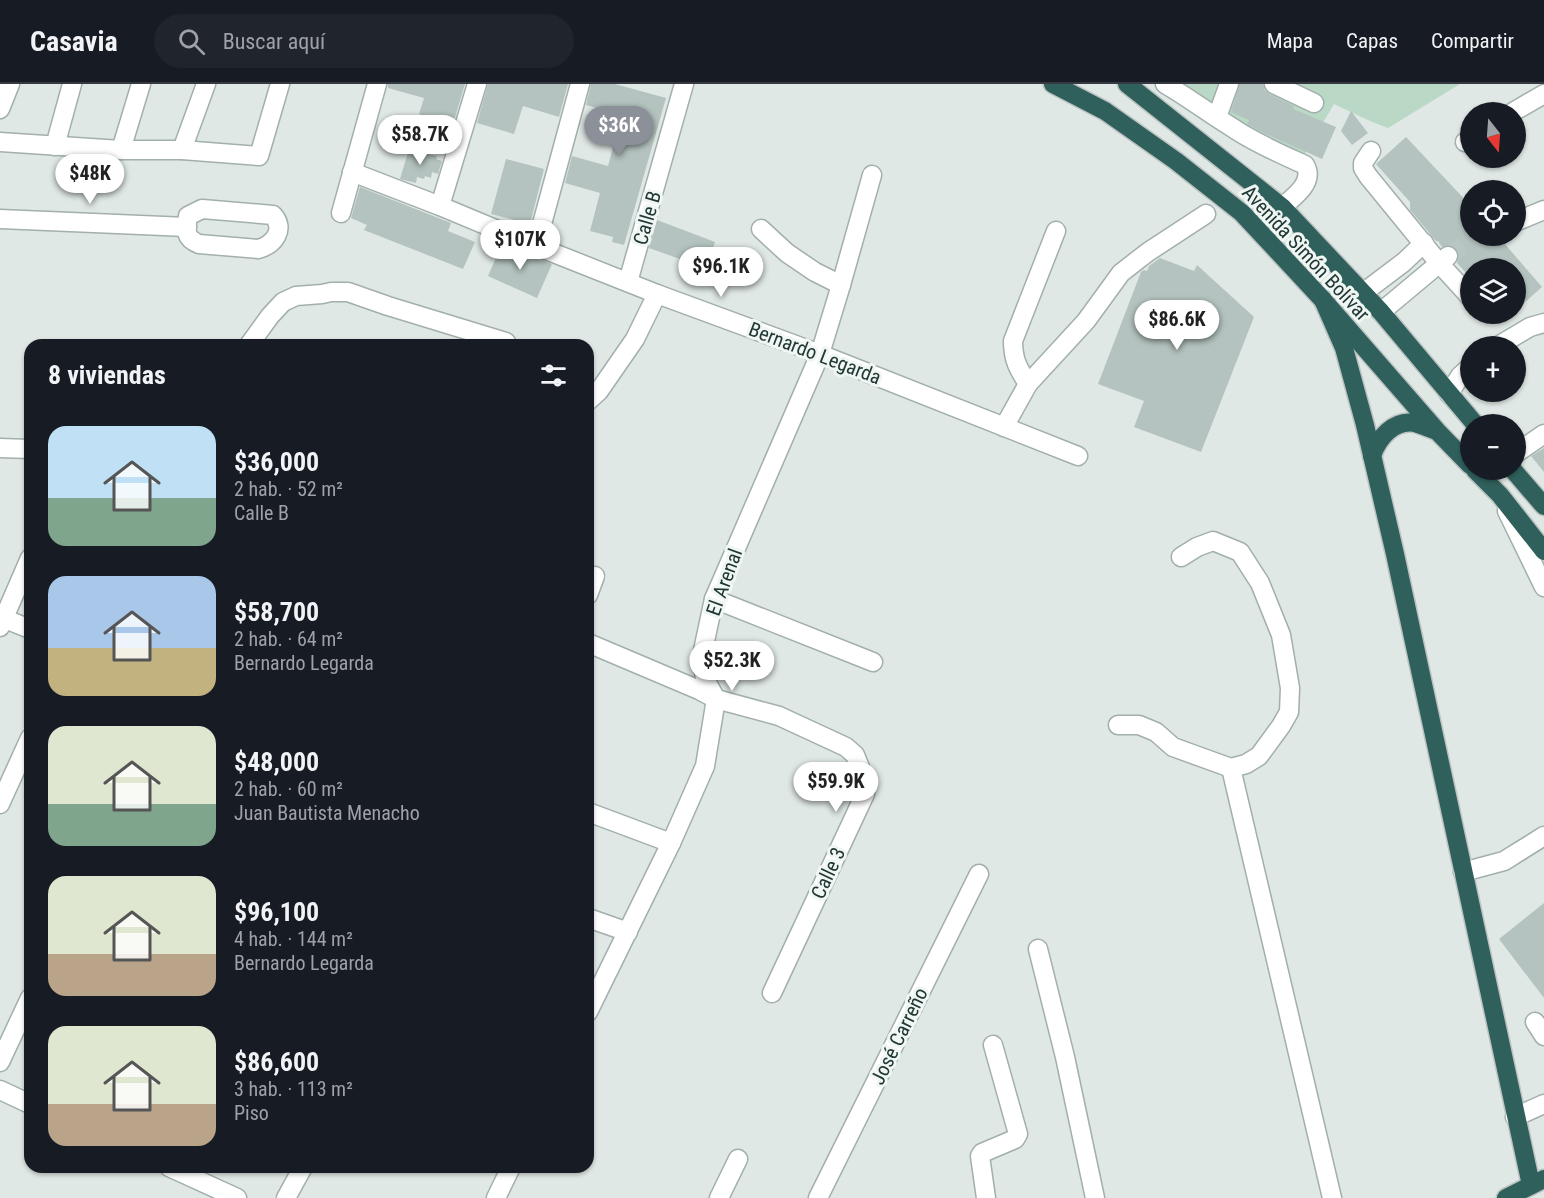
<!DOCTYPE html>
<html lang="es">
<meta charset="utf-8">
<style>
:root{--surface:#171b24;--page:#20242c;--text:#f1f3f6;--muted:#9ea1a6;--line:#363941;--accent:#8c9099}
body{margin:0;font-family:"Roboto Condensed",sans-serif;background:var(--page);color:var(--text);height:100vh;display:flex;flex-direction:column;font-size:22px;white-space:nowrap}
*{box-sizing:border-box;margin:0}
p{font-size:20px;color:var(--muted)}
.icon{flex:none;width:33px;height:33px;fill:none;stroke:currentColor;stroke-width:2;stroke-linecap:round;stroke-linejoin:round}
.map{position:relative;flex:1;overflow:hidden}
.side{position:absolute;left:24px;top:255px;width:570px;height:834px;display:flex;flex-direction:column;background:var(--surface);border-radius:18px;box-shadow:0 2px 4px #0004}
.side>*{flex:none}
.needle{width:39px;rotate:163deg}
.fabs{position:absolute;left:1460px;top:18px;display:grid;gap:12px}
.fabs a{display:grid;place-items:center;width:66px;height:66px;border-radius:50%;background:var(--surface);box-shadow:0 2px 4px #0004;font-size:30px}
.price{position:absolute;translate:-50% -51px;padding:0 14px;border-radius:21px;background:#fff;color:#222;font-size:20px;line-height:39px;filter:drop-shadow(0 2px 3px #0008)}
.price::after{content:'';position:absolute;left:50%;top:36px;width:18px;height:14px;margin-left:-9px;background:inherit;clip-path:polygon(0 0,100% 0,50% 100%)}
.price.current{background:var(--accent);color:#fff}
ul{padding:0;list-style:none}
li{display:flex;align-items:center;gap:18px;height:150px;padding:0 24px}
li span{display:grid;place-items:center;flex:none;width:168px;height:120px;border-radius:18px;color:#555}
li>.icon{margin-inline-start:auto}
span .icon{width:72px;height:72px;fill:#fffc;stroke-width:1}
li b{font-size:26px}
h2{display:flex;justify-content:space-between;align-items:center;height:72px;padding:0 24px;font-size:26px}
header{display:flex;align-items:center;gap:36px;box-sizing:border-box;height:84px;padding:0 30px;background:var(--surface);border-bottom:2px solid var(--line)}
header strong{font-size:28px}
nav{display:flex;gap:33px;margin-inline-start:auto;font-size:21px}
.search{width:420px;height:54px;background:var(--page);display:flex;align-items:center;gap:15px;box-sizing:border-box;padding:0 21px;border-radius:33px;color:var(--muted);font-size:22px}
.map>svg:first-child{display:block}
</style>
<header>
<strong>Casavia</strong>
<div class="search"><svg class="icon" aria-label="search" viewBox="0 0 24 24"><circle cx="10" cy="10" r="6"/><path d="M15 15l6 6"/></svg>Buscar aquí</div>
<nav><a>Mapa</a><a>Capas</a><a>Compartir</a></nav>
</header>
<div class="map">
<svg width="1544" height="1114" viewBox="0 0 1544 1114">
<rect width="100%" height="100%" fill="#dfe8e5"/>
<!-- green -->
<path fill="#b9d8c6" d="M1168,0H1460L1388,44L1370,37L1334,20L1296,85Z"/>
<!-- building -->
<g fill="#b4c3bf">
<path d="M388,0H465L450,50L424,41L427,33L419,30L424,14L388,4Z"/>
<path d="M488,0H568L559,33L523,22L514,50L477,39Z"/>
<path d="M591,0H615L666,14L624,161L612,158L613,153L590,147L600,109L565,99L572,72L608,82L622,31L586,21Z"/>
<path d="M1240,0H1263L1264,6L1269,10L1294,22L1293,25L1336,43L1322,75L1264,49L1247,40L1249,36L1231,28Z"/>
<path d="M1351,27L1368,49L1352,61L1341,47Z"/>
<path d="M1406,53L1470,121V152H1498L1542,203L1515,227V184H1470V193L1457,179L1459,171L1457,165L1451,161L1442,163L1438,157H1436L1410,126V118L1376,80Z"/>
<path d="M409,65L437,72L436,75L442,77L438,90L432,88L431,94L425,92L424,95L417,93L416,99L400,95Z"/>
<path d="M506,75L544,85L530,140L491,130Z"/>
<path d="M360,103L451,139L448,147L475,158L463,185L364,146L367,141L351,134Z"/>
<path d="M657,136L715,158L712,166L715,167L708,185L649,164Z"/>
<path d="M502,160L552,180L537,214L488,192Z"/>
<path d="M1160,174L1194,187L1197,181L1254,233L1201,368L1134,343L1144,317L1098,300L1141,188L1144,186L1147,187L1149,182Z"/>
<path d="M1544,364V388L1531,372Z"/>
<path d="M1544,819V914L1499,855Z"/>
</g>
<g fill="none" stroke-linecap="round" stroke-linejoin="round">
<!-- minor-tunnel -->
<path stroke="#b9c5c2" stroke-width="18" stroke-dasharray="18 9" stroke-linecap="butt" d="M1449,171L1479,152"/>
<!-- minor casing -->
<g stroke="#a2afac" stroke-width="21">
<g id="minor">
<path d="M1165,0C1189,14 1210,30 1233,44C1255,59 1281,70 1305,81C1315,98 1294,113 1282,123"/>
<path d="M1274,0L1314,19"/>
<path d="M0,25L10,0"/>
<path d="M1513,28L1544,10"/>
<path d="M1217,33L1229,0"/>
<path d="M0,58L121,66H182L259,72L280,0"/>
<path d="M1465,58L1470,55"/>
<path d="M55,62L72,0"/>
<path d="M121,66L141,0"/>
<path d="M182,66L206,0"/>
<path d="M1371,67L1363,79V84L1368,92L1439,179L1470,213"/>
<path d="M352,88L440,122L536,162L657,210L820,270L1078,372"/>
<path d="M440,122L477,0"/>
<path d="M202,125L273,131C286,145 274,161 258,165L199,160C184,154 186,146 188,132Z"/>
<path d="M341,129L377,0"/>
<path d="M0,135L187,143"/>
<path d="M1515,138L1544,126"/>
<path d="M761,145L787,169L815,188L841,201"/>
<path d="M536,162L580,0"/>
<path d="M628,198L684,0"/>
<path d="M1363,209L1404,178L1424,159"/>
<path d="M1381,228L1448,172"/>
<path d="M249,261L270,232L283,218L296,212L322,210L331,208H348L388,222L506,258"/>
<path d="M1498,262L1530,243L1544,239"/>
<path d="M1028,300C1018,284 1013,276 1013,257L1056,147"/>
<path d="M1449,310L1460,292L1470,283"/>
<path d="M588,317L599,307L635,255L657,210"/>
<path d="M1004,343L1028,300L1086,237L1121,189L1148,168L1206,130"/>
<path d="M0,364L30,365"/>
<path d="M1515,370L1544,350"/>
<path d="M1507,427L1544,503"/>
<path d="M1181,473L1197,463L1213,457L1240,468L1260,499L1281,551L1290,604L1289,628L1281,642L1259,672L1246,680L1231,684L1332,1114"/>
<path d="M588,511L595,492"/>
<path d="M714,515L873,578"/>
<path d="M0,533L30,545"/>
<path d="M0,543L30,474"/>
<path d="M588,559L699,606L716,615L779,632L846,663L855,671L861,686L866,698L865,710L772,909"/>
<path d="M1118,641H1139L1156,648L1173,663L1231,684"/>
<path d="M0,720L30,654"/>
<path d="M588,728L671,759"/>
<path d="M1463,788L1504,777L1544,752"/>
<path d="M588,834L628,848"/>
<path d="M1038,865L1065,973L1095,1114"/>
<path d="M588,928L671,759L705,682L716,615L705,595L702,571L714,515L820,270L841,201L872,91"/>
<path d="M1535,938L1544,952"/>
<path d="M0,978L30,914"/>
<path d="M0,1006L30,1020"/>
<path d="M1515,1033L1544,1020"/>
<path d="M169,1083L237,1114"/>
<path d="M286,1114L303,1083"/>
<path d="M496,1114L511,1083"/>
<path d="M719,1114L738,1075"/>
<path d="M818,1114L979,790"/>
<path d="M986,1114L980,1072L982,1069L1015,1055L1018,1050L993,961"/>
</g>
</g>
<!-- highway casing -->
<g stroke="#bcc3c2" stroke-width="21">
<g id="highway">
<path d="M1053,0L1105,27L1176,77L1242,129L1323,216L1437,347L1470,381"/>
<path d="M1127,0L1282,123L1381,228L1475,340"/>
<path d="M1323,216L1344,264L1365,341L1395,470L1531,1101"/>
<path d="M1372,372C1378,354 1394,335 1415,339C1422,341 1428,344 1434,346"/>
<path d="M1475,386L1500,411L1544,467"/>
<path d="M1513,386L1544,422"/>
<path d="M1506,1114L1544,1095"/>
</g>
</g>
<!-- minor -->
<use href="#minor" stroke="#fff" stroke-width="18"/>
<!-- highway -->
<use href="#highway" stroke="#30605c" stroke-width="18"/>
</g>
<g text-anchor="middle" dominant-baseline="central" stroke-width="6" stroke-linejoin="round" paint-order="stroke">
<!-- street labels -->
<g font-size="20" fill="#213734" stroke="#eff6f3">
<text transform="translate(647 134) rotate(-74)">Calle B</text>
<text transform="translate(1306 169) rotate(47)">Avenida Simón Bolívar</text>
<text transform="translate(815 269) rotate(21)">Bernardo Legarda</text>
<text transform="translate(724 498) rotate(-70)">El Arenal</text>
<text transform="translate(828 789) rotate(-65)">Calle 3</text>
<text transform="translate(899 952) rotate(-64)">José Carreño</text>
</g>
</g>
</svg>
<div class="fabs">
<a><svg class="needle" viewBox="-14 -14 28 28"><path d="M0-13l5 13h-10z" fill="#e53935"/><path d="M0 13l5-13h-10z" fill="#9ea1a6"/></svg></a>
<a><svg class="icon" aria-label="locate" viewBox="0 0 24 24"><circle cx="12" cy="12" r="6"/><path d="M12 2v4M12 18v4M2 12h4M18 12h4"/></svg></a>
<a><svg class="icon" aria-label="layers" viewBox="0 0 24 24"><path d="M12 4l9 5-9 5-9-5zM3 14l9 5 9-5"/></svg></a>
<a>+</a>
<a>−</a>
</div>
<b class="price current" style="left:619px;top:73px">$36K</b>
<b class="price" style="left:420px;top:82px">$58.7K</b>
<b class="price" style="left:90px;top:121px">$48K</b>
<b class="price" style="left:520px;top:187px">$107K</b>
<b class="price" style="left:721px;top:214px">$96.1K</b>
<b class="price" style="left:1177px;top:267px">$86.6K</b>
<b class="price" style="left:732px;top:608px">$52.3K</b>
<b class="price" style="left:836px;top:729px">$59.9K</b>
<section class="side">
<h2>8 viviendas<svg class="icon" aria-label="filters" viewBox="0 0 24 24"><path d="M4 7h16M4 17h16"/><circle cx="9" cy="7" r="2"/><circle cx="15" cy="17" r="2"/></svg></h2>
<ul>
<li><span style="background:linear-gradient(#bfe0f5 60%,#7fa58c 0)"><svg class="icon" aria-label="home" viewBox="0 0 24 24"><path d="M3 11l9-7 9 7M6 9v11h12V9"/></svg></span><div><b>$36,000</b><p>2 hab. · 52 m²</p><p>Calle B</p></div></li>
<li><span style="background:linear-gradient(#a9c7e8 60%,#c2b280 0)"><svg class="icon" aria-label="home" viewBox="0 0 24 24"><path d="M3 11l9-7 9 7M6 9v11h12V9"/></svg></span><div><b>$58,700</b><p>2 hab. · 64 m²</p><p>Bernardo Legarda</p></div></li>
<li><span style="background:linear-gradient(#dfe7d0 65%,#7fa58c 0)"><svg class="icon" aria-label="home" viewBox="0 0 24 24"><path d="M3 11l9-7 9 7M6 9v11h12V9"/></svg></span><div><b>$48,000</b><p>2 hab. · 60 m²</p><p>Juan Bautista Menacho</p></div></li>
<li><span style="background:linear-gradient(#dfe7d0 65%,#b9a48a 0)"><svg class="icon" aria-label="home" viewBox="0 0 24 24"><path d="M3 11l9-7 9 7M6 9v11h12V9"/></svg></span><div><b>$96,100</b><p>4 hab. · 144 m²</p><p>Bernardo Legarda</p></div></li>
<li><span style="background:linear-gradient(#dfe7d0 65%,#b9a48a 0)"><svg class="icon" aria-label="home" viewBox="0 0 24 24"><path d="M3 11l9-7 9 7M6 9v11h12V9"/></svg></span><div><b>$86,600</b><p>3 hab. · 113 m²</p><p>Piso</p></div></li>
</ul>
</section>
</div>
